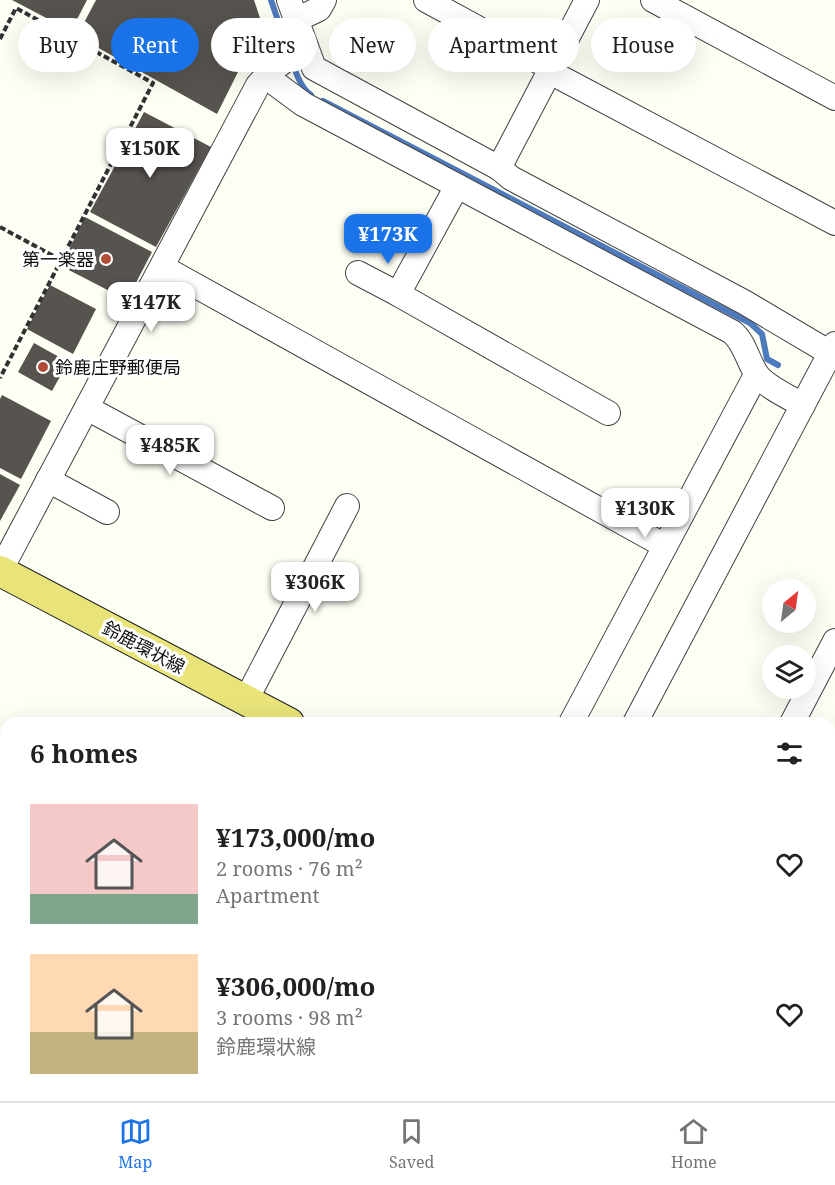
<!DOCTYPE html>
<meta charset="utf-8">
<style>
:root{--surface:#fff;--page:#f6f6f6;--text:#202124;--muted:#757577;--line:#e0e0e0;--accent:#1a73e8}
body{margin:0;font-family:"Noto Serif","Noto Sans JP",serif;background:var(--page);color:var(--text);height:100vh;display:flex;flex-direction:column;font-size:22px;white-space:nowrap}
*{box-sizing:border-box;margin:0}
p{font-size:20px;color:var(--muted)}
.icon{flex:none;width:33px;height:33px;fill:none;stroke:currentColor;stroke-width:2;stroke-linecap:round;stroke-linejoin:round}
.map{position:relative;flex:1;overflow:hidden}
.details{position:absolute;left:0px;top:717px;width:836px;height:384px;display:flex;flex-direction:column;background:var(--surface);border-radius:18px 18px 0 0;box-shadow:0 6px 24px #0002}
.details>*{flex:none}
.top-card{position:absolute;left:18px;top:18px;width:800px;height:54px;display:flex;gap:12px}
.needle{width:39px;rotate:29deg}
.buttons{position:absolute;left:762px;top:579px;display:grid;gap:12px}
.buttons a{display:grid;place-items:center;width:54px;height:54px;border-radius:50%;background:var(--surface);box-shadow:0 6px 24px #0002;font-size:30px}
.price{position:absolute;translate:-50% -51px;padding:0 14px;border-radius:12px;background:#fff;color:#222;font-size:20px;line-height:39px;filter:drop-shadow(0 2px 3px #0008)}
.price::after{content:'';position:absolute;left:50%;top:36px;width:18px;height:14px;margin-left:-9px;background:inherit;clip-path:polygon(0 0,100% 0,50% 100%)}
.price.current{background:var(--accent);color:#fff}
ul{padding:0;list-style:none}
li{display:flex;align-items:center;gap:18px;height:150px;padding:0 30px}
li span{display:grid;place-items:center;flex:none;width:168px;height:120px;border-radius:0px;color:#555}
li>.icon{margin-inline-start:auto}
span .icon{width:72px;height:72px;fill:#fffc;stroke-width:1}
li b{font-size:26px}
h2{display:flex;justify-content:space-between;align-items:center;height:72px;padding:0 30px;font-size:26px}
.tag{padding:0 21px;border-radius:27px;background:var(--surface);box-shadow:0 6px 24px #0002;font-size:21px;line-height:54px}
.tag.current{background:var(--accent);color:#fff}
.menu{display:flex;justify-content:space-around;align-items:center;height:84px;border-top:2px solid var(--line);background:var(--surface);font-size:16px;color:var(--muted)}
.menu a{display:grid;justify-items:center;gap:3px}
.menu .current{color:var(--accent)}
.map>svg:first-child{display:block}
</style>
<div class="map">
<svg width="835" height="1101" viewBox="0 0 835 1101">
<rect width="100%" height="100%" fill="#fdfef4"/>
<!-- industrial -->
<path fill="#ede6ec" d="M830,1044L835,1047V1101H465L469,1095H830Z"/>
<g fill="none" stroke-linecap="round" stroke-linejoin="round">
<!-- stream -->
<g stroke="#4e7abe" stroke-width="6">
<path d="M271,0L288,50"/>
<path d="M293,63C296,74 301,88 311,95"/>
<path d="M323,101L750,323L762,334L767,359L778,365"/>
</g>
</g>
<!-- building -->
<g fill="#57534e">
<path d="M12,0H87L71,31Z"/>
<path d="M96,0H254L262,24L217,114L77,36Z"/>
<path d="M144,112L211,147L156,247L90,212Z"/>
<path d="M85,217L152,252L127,300L61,266Z"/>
<path d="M50,285L96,309L73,354L27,329Z"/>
<path d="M34,343L68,362L52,391L18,372Z"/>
<path d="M2,395L51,421L21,479L0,468V399Z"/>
<path d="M0,474L20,485L0,521Z"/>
<path d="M0,817L6,820V1095H83L94,1101H0Z"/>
<path d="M737,1095H788L791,1097L789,1101H733Z"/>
</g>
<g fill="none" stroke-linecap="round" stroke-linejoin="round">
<!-- minor casing -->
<g stroke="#434343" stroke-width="26">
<g id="minor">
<path d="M289,0L314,68L499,168L587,0"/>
<path d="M426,0L551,68"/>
<path d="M653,0L835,98"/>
<path d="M296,20L319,9L324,0"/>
<path d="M550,72L835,223"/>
<path d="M269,73L276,84L303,104L732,332C745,343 747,359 756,373C763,385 790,398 803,405"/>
<path d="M499,168L511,178L744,302L830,353"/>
<path d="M457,186L398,294L608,413"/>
<path d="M162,267L665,546"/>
<path d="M358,273L398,294"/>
<path d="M87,408L272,508"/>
<path d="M48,480L107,512"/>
<path d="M0,571L258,85L269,73L304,45"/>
<path d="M246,700L347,506"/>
<path d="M571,723L756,375"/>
<path d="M635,723L835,344"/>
<path d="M792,723L835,641"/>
<path d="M830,885L835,874"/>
</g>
</g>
<!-- major casing -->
<g stroke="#212121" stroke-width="32">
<g id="major">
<path d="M0,571L289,723"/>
<path d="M830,1007L835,1010"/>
<path d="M436,1101L439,1095"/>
</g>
</g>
<!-- path -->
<g stroke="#323232" stroke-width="4" stroke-dasharray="6 3" stroke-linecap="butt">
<path d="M0,39L16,8L153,83L0,378"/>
<path d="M0,227L61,260"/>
</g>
<!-- minor -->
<use href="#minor" stroke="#fff" stroke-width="24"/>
<!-- major -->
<use href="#major" stroke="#e8e47a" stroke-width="30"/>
</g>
<!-- markers -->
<g fill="#b04b38" stroke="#fff" stroke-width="2">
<circle cx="106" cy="259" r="6"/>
<circle cx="43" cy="367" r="6"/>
</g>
<g text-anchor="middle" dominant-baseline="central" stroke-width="6" stroke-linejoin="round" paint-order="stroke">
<!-- poi labels -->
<g font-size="18" fill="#101010" stroke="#fff" text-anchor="end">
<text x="94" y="259">第一楽器</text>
<text x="55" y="367" text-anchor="start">鈴鹿庄野郵便局</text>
</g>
<!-- street labels -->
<g font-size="18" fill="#101010" stroke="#fff">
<text transform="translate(144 647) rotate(28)">鈴鹿環状線</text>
</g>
</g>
</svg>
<div class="buttons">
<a><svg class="needle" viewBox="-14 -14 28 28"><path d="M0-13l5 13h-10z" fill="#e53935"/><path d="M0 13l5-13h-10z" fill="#757577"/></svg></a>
<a><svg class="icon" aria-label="layers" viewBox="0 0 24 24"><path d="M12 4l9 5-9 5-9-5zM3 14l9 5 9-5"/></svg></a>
</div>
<b class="price" style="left:150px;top:179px">¥150K</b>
<b class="price current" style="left:388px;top:265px">¥173K</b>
<b class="price" style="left:151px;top:333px">¥147K</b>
<b class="price" style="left:170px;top:476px">¥485K</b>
<b class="price" style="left:645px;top:539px">¥130K</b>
<b class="price" style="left:315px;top:613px">¥306K</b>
<div class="top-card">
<a class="tag">Buy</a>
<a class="tag current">Rent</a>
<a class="tag">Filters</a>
<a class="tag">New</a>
<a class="tag">Apartment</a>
<a class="tag">House</a>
</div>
<section class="details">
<h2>6 homes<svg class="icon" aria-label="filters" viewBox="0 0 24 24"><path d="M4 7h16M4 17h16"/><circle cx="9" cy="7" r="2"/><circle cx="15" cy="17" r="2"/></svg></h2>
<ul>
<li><span style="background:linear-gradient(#f6c9c9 75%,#7fa58c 0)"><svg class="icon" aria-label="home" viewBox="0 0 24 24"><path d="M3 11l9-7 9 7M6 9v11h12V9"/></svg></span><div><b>¥173,000/mo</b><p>2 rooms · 76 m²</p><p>Apartment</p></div><svg class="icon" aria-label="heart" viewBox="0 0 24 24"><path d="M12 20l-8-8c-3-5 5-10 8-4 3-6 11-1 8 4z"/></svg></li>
<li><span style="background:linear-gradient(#ffd9b3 65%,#c2b280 0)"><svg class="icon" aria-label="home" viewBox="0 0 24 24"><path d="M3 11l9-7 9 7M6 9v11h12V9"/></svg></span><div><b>¥306,000/mo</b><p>3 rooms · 98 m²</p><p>鈴鹿環状線</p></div><svg class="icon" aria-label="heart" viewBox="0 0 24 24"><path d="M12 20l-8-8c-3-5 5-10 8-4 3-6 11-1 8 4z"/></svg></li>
</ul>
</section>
</div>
<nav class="menu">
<a class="current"><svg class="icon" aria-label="map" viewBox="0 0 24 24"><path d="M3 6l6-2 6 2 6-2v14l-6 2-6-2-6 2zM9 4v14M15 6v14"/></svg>Map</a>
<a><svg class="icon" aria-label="saved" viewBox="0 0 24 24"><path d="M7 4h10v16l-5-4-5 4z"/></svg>Saved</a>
<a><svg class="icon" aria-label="home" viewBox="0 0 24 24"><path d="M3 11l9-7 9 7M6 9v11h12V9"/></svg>Home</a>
</nav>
